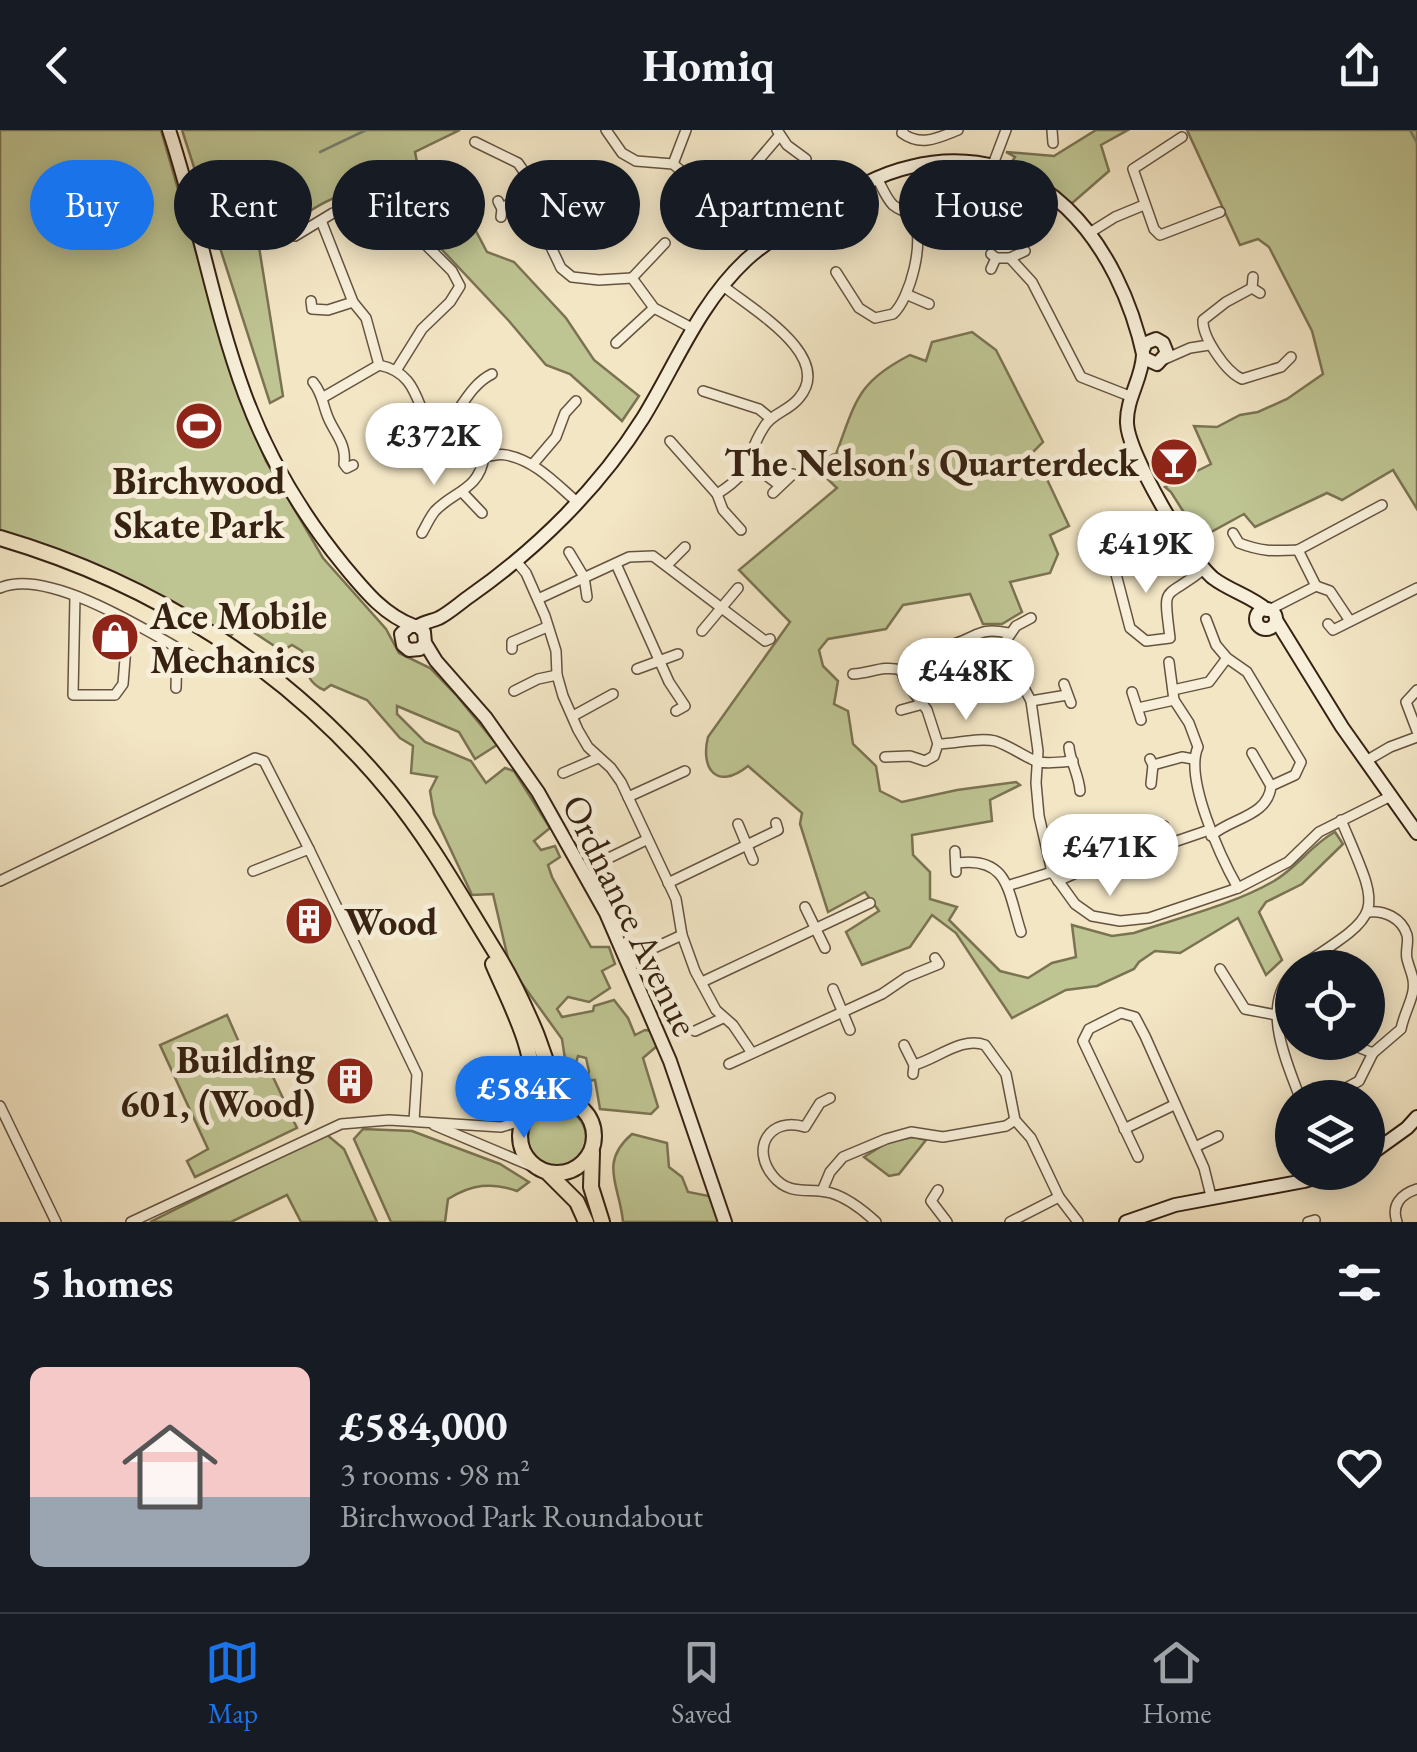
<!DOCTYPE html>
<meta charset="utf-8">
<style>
:root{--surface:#171b24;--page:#242831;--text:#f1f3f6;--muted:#9ea1a6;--line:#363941;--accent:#1a73e8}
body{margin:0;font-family:"EB Garamond",serif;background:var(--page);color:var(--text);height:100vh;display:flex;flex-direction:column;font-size:38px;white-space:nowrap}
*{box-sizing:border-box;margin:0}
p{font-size:32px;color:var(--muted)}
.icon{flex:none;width:55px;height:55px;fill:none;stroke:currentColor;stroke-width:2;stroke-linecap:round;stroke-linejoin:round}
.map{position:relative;height:1092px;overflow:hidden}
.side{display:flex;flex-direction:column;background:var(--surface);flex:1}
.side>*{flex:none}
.guide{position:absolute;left:30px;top:30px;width:1358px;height:90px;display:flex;gap:20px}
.tools{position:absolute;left:1275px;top:820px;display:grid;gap:20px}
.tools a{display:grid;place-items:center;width:110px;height:110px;border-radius:50%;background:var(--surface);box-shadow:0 5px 25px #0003;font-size:50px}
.price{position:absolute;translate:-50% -85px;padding:0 22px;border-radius:35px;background:#fff;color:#222;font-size:32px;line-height:65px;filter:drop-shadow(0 2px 5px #0008)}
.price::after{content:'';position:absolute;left:50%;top:60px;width:30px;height:22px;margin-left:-15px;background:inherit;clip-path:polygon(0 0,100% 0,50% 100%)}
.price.active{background:var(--accent);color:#fff}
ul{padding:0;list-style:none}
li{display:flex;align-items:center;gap:30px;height:250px;padding:0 30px}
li+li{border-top:2px solid var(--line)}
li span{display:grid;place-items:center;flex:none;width:280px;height:200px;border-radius:15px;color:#555}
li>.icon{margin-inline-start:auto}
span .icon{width:120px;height:120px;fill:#fffc;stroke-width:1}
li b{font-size:42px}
h2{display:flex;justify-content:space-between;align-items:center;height:120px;padding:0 30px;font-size:42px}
.chip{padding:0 35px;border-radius:45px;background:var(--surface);box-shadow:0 5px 25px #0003;font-size:35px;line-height:90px}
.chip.active{background:var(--accent);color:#fff}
header{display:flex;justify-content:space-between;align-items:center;height:130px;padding:0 30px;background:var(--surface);font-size:45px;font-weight:700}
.menu{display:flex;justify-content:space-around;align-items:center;height:140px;border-top:2px solid var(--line);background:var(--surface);font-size:28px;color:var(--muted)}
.menu a{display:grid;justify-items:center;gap:5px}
.menu .active{color:var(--accent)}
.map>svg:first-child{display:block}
</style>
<header><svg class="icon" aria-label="back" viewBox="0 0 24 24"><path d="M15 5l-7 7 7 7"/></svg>Homiq<svg class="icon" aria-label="share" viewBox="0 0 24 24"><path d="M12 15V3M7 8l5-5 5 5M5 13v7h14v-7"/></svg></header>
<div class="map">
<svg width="1417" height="1092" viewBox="0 0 1417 1092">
<rect width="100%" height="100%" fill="#f3e6c5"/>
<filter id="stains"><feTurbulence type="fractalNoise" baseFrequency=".002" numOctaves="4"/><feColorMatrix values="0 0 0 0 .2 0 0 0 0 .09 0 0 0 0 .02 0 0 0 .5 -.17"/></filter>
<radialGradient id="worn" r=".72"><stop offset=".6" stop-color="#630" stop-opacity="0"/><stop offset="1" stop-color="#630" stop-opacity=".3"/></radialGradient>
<!-- green -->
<g fill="#bec492" stroke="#7a7352" stroke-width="2.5">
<path d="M0,0H161L233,251L266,331L323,428L386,499L399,523L430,538L457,566L497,615L475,629L459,602L397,576V584L425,612L471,631L486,653L505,638L514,641L550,698L534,711L541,720L555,716L560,727L548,735L552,747L591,817H609L615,834L602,841L610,858L589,872L568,867L557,879L562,887L593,881L594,876L614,870L628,888L635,905L645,900L652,901L657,916L643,928L658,977L651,984L600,979L595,950L587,951L589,941L586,928L578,926L575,936L565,929L562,909L510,837L493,764L472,765L434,684L430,661L437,647L411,643L413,616L400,608L367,570L331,555L324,560C306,553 305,536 302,521L292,515L282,521L241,494L229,508L0,403Z"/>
<path d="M182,0H460L415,22L418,37L455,61L487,122L514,132L566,188L594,230L639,266L622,291L570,244L546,235L509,191L383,57C336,56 296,90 259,117L283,266L270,273Z"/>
<path d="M1096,0H1128L1101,15L1109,41L1070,75L1008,38L1015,27L1006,22L1054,26Z"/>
<path d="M1187,0H1417V379L1393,340L1342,370L1327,363L1255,397L1244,384L1200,408L1171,362L1165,357L1211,334L1194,296L1217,297L1240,285L1258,282L1287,269L1323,244L1312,201L1269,117L1258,109L1240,115Z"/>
<path d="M972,202L996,220L1043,312L1028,327L1035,342L1045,345L1069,396L1050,405L1058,424L1050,443L1010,452L1022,482L1002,494H983L970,464L903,475L886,499L828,509L819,520L823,536L838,551L834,574L848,581L853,614L876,636L880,661L902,672L957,660L1016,652L1020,655L990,670L992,691L912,705L913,725L930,742V769L957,777L949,790L1000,841L1028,848L1052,833L1076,827L1072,795L1112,806L1134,803C1178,788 1235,774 1274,751C1298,737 1312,714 1335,702L1343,714L1302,754L1266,772L1259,782L1282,830L1266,845L1238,788L1180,823L1155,821L1139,832L1134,839L1097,856L1066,860L1012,888L956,803L932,785L910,817L862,835L846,802L879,781L865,762L828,782L800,694L802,683L748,636C717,661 700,639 708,607L790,492L739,440L837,358L817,339L823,327L836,324C856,271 857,252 910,225L926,231L932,212Z"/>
<path d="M227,885L249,935L265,930L297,998L195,1047L187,1031L208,1019L160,915Z"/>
<circle cx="557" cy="1007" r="29"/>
<path d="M363,999L412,1001L500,1034L529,1052L517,1061C491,1052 472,1054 448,1069L445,1092H391L354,1009Z"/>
<path d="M326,1004L344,1019L377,1092H301L287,1065L231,1092H150Z"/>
<path d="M632,1004L667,1013L669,1037L682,1047L688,1062L709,1066L720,1092H623C620,1056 598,1033 632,1004Z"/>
<path d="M913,1007L926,1010L899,1044L889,1046L864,1027L888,1012Z"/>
</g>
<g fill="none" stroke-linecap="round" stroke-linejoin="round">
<!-- stream -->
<g stroke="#748171" stroke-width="2.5">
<path d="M1410,0L1417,13"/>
<path d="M320,22L366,0"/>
</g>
<!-- street casing -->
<g stroke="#655340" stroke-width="12">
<g id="street">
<path d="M606,0L622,23L636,31L673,34L693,51L712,55L739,53L754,95L767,114"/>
<path d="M777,0L787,15L806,29"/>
<path d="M903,0L902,3C921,17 938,8 958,0"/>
<path d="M1052,0L1053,13"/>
<path d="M1182,7L1133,39L1154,99L1160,105L1220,82"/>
<path d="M475,12L518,33L527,46L531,57L552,85L551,117L561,138L572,147L599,150L632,148L654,178L692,198"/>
<path d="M673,34L686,0"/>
<path d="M992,37L1006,0"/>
<path d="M739,53L779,6"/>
<path d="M498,71L502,79L501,87"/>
<path d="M502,79L531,57"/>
<path d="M552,85L583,79L588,72"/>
<path d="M913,89L928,81"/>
<path d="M322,93L353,172L366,188L379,235C427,245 412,290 446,314C456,321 471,327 483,327C491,327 497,323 506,325C536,331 555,353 577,372"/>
<path d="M1091,102L1115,87L1144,75"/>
<path d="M295,106L333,83L346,80"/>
<path d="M991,124L996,128L991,139"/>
<path d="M996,128H1010L1025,121"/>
<path d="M1010,128L1032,152L1081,247L1132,267"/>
<path d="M836,142L859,178L875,188L893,184C910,169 926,109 913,88C908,81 900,81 893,75C886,68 882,57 877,48"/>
<path d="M1253,147L1252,158L1260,163"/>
<path d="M632,148L665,113"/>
<path d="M1252,158L1226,172L1203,190C1202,207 1226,242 1242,249L1281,237L1291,227"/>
<path d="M908,165L929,174"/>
<path d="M311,171L312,179L328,180L353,172"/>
<path d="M616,213L654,178"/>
<path d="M1165,229L1190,218L1209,215"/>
<path d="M397,239L422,199L450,172L460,156L452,141L424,113"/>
<path d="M313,252C321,262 322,270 326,282C332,302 347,311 344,334L347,338L353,335"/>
<path d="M703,261L759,279L770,288"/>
<path d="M322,268L379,235"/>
<path d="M437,306C458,288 467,256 492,244"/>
<path d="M670,311L717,364L723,380L741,400"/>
<path d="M750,333L779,355"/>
<path d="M533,334L556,307L565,283L576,271"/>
<path d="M463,363L482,383"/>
<path d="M773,363L793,344"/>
<path d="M717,364C757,339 743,329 764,297C772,283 789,281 799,268C835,226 751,179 722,155"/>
<path d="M422,403C426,396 430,387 435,381C454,361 479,360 484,327"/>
<path d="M1233,403L1239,413C1262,422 1275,421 1298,420"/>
<path d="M569,422L584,447L587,467"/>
<path d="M516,431L526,443L545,486L556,521L557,545L563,566L578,600L588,617L611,638L621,652L676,769L682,805L695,841L716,880L733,895L752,923"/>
<path d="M616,434L669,552L685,576L676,581"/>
<path d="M668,434L685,417"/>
<path d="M1116,444L1130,498L1146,511L1170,508C1163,451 1163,472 1204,439"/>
<path d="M1316,456L1298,420L1382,375"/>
<path d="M1316,456L1330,461L1350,491"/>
<path d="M0,458C51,435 165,512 212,538"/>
<path d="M75,466L73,565H115L123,554L128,491"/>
<path d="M538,469L629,427L653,426L765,511L770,509"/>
<path d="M1269,480L1316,456"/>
<path d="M1031,488L1016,496L1005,512L1007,525L1031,571L1038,621L1036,653L1039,686L1052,742L1075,774L1092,786L1120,791L1149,788L1238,758L1288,732L1319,702L1391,666"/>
<path d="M1206,489L1216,515L1227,528L1247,542L1301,632L1295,645L1271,656C1268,687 1230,688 1211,706"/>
<path d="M1328,494L1333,500L1417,458"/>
<path d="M702,501L738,458"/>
<path d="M512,519V512L547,497"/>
<path d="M1169,532L1174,570L1189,593L1198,617C1184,648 1221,728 1238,758"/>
<path d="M637,539L678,524"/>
<path d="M853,544C871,543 883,535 901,540"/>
<path d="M1064,554L1071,573"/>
<path d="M176,558L177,518"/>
<path d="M1173,560L1209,552L1227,528"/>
<path d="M1417,560L1406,572L1417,601"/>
<path d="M514,561L538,549L557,545"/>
<path d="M1132,562L1141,590"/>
<path d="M1031,571L1067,565"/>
<path d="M1138,578L1174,570"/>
<path d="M901,580L923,574"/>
<path d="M573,586L613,564"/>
<path d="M938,614L927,580L905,551L901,540L913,520C927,517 941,518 954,514C979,506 979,497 1008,503"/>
<path d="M1069,617C1070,631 1079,645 1080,661"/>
<path d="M1252,623L1271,656"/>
<path d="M885,627L910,626L925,631L934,626L938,614C956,614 978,607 995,611C1011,616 1029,630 1039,632C1049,634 1062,632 1073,631"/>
<path d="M1150,629L1153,635L1151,654"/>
<path d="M1366,631L1390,617L1417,607"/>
<path d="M1153,635L1182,627L1193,629"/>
<path d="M563,643L598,628"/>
<path d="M628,667L685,641"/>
<path d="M738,694L753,730"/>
<path d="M1164,696L1171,722"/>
<path d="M1168,714L1209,700"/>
<path d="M955,721L956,742"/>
<path d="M1097,723L1111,751"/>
<path d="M611,727L646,710"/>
<path d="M957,733C1009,726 1008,762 1021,802"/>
<path d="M253,741L309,719L417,944L414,991"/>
<path d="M0,751L255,628L264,631L309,719"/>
<path d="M1058,751L1101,732"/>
<path d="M668,753L778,700L776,693"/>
<path d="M1007,756L1052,742"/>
<path d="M805,777L825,818"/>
<path d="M628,830L682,805"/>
<path d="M1298,838C1386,780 1382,787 1341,690"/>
<path d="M1220,839L1245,879L1276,885"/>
<path d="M1292,844C1261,877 1286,930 1300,968"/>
<path d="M702,852L870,773"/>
<path d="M833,859L850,900"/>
<path d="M695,901L723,888"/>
<path d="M904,915L914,935L913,944"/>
<path d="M1333,918L1350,914L1373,923"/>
<path d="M729,934L882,864L907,847L939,834L935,828"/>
<path d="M914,935C937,929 962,906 985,915L1006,944L1015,990L1031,1008L1059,1067L1078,1092"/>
<path d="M830,968L820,973L805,997C770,986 750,1018 773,1046C790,1067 809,1057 831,1063C848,1068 863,1080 876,1092"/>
<path d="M1309,968L1324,961L1344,959L1359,951L1373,923L1401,899C1404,884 1411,873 1413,861C1415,848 1410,841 1407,829C1405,821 1409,813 1407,805C1402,788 1384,780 1368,782"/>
<path d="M0,976L56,1092"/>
<path d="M434,995L541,1040"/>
<path d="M1124,999L1174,975"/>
<path d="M1195,1017L1218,1006"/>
<path d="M1138,1027L1083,911L1089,899L1121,883L1135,887L1145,906L1204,1038L1211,1066"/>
<path d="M938,1060L931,1071L947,1092"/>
<path d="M822,1061L830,1042L843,1027L886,1009L911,1002L943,1007L1006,996L1015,990"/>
<path d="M131,1092L341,994L389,990L501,997L511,994L527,983"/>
<path d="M1010,1092L1059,1067"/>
<path d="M1308,1092L1315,1090"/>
<path d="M1397,1092C1391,1075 1401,1064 1417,1059"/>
</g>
</g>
<!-- secondary casing -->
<g stroke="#362213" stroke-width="16">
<g id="secondary">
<path d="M169,0C198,87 213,179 245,265C268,327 303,386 345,437C365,461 384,485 414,496"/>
<path d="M1143,225C1142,249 1126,269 1127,293C1128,324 1189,428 1213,448C1230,461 1251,466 1267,480"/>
<circle cx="1266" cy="489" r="10"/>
<path d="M1276,490L1342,597L1417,703"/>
<path d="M418,496C424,492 432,491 439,488C449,483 460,473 470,466C537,419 599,358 643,288C676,234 699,174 746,130C768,110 796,94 821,79C849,62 878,44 910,37C1040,5 1120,115 1144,228L1157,234L1167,223L1163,213L1156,209L1146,213L1143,220"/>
<path d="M425,513L420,519L409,520L403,515L401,504L410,496H418L424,502L425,513L436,531L486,588L538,662L606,783L670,931L725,1092"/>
<path d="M1368,1026L1407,998L1417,987"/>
<path d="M1126,1092L1175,1075L1304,1051L1333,1042"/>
</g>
</g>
<!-- primary casing -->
<g stroke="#362213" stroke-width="18">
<g id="primary">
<path d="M0,408C153,453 288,538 390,662C432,713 464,772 499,828C513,851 525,877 536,903C547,931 550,955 576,974"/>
<path d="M493,834C512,879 542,929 530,979"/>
<circle cx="557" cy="1006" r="37"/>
<path d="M592,1022L591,1057L602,1092"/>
<path d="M547,1042L577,1072L586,1092"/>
</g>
</g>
<!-- street -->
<use href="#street" stroke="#f7efd9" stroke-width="9"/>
<!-- secondary -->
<use href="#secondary" stroke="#f7efd9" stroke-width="12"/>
<!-- primary -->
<use href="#primary" stroke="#f3e6c5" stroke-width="14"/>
</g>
<!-- icons -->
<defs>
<g id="stadium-disc" transform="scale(2.5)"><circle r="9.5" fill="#8f2418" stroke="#f7efd9"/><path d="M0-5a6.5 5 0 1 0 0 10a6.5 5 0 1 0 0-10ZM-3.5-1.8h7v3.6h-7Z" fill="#fff"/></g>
<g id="bar-disc" transform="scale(2.5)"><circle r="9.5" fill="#8f2418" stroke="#f7efd9"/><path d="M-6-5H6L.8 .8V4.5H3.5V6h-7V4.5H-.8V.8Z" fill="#fff"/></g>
<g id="shop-disc" transform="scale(2.5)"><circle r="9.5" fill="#8f2418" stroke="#f7efd9"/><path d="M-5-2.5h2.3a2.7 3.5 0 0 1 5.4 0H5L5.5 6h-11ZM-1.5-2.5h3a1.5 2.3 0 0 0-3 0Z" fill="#fff"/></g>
<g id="building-disc" transform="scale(2.5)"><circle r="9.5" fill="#8f2418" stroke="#f7efd9"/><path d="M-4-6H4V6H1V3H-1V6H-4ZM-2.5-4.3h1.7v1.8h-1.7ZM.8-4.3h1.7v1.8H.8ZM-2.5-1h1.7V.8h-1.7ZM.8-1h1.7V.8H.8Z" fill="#fff"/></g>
</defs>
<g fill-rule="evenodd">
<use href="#stadium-disc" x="199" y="296"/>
<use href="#bar-disc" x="1174" y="332"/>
<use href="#shop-disc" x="115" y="507"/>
<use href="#building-disc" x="309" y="791"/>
<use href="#building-disc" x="350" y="951"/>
</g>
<g text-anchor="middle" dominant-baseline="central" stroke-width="10" stroke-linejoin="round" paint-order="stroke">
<!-- poi labels -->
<g font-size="38" font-weight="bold" fill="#362213" stroke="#f7efd9" text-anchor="end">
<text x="1139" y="332">The Nelson's Quarterdeck</text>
<text x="199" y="350" text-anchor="middle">Birchwood<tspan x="199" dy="44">Skate Park</tspan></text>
<text x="150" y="485" text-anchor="start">Ace Mobile<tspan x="150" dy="44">Mechanics</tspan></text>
<text x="344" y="791" text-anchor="start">Wood</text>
<text x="315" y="929">Building<tspan x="315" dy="44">601, (Wood)</tspan></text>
</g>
<!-- street labels -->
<g font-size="38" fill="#362213" stroke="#f7efd9">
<text transform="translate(631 785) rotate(64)">Ordnance Avenue</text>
</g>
</g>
<rect width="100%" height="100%" filter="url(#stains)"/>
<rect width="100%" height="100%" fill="url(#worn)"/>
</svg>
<div class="tools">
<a><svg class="icon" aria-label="locate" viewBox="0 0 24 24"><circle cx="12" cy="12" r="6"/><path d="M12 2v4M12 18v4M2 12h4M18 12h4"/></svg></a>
<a><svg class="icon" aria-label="layers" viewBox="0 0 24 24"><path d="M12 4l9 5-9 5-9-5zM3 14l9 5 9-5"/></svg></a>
</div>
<b class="price" style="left:434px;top:358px">£372K</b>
<b class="price" style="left:1146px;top:466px">£419K</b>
<b class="price" style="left:966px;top:593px">£448K</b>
<b class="price" style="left:1110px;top:769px">£471K</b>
<b class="price active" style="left:524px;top:1011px">£584K</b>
<div class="guide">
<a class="chip active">Buy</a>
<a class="chip">Rent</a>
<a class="chip">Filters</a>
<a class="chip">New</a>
<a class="chip">Apartment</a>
<a class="chip">House</a>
</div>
</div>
<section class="side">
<h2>5 homes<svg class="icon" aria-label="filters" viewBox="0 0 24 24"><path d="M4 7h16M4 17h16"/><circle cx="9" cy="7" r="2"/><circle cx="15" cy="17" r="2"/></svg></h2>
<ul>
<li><span style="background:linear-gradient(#f6c9c9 65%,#9aa5b1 0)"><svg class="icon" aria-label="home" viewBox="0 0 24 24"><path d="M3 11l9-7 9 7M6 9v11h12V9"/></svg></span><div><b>£584,000</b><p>3 rooms · 98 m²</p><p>Birchwood Park Roundabout</p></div><svg class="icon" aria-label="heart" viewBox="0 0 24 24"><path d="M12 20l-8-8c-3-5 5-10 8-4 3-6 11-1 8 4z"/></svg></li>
</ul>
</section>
<nav class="menu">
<a class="active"><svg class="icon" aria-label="map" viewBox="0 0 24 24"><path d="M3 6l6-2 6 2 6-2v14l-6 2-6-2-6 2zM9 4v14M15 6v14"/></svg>Map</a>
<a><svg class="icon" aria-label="saved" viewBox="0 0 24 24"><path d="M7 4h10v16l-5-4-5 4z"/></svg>Saved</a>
<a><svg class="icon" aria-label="home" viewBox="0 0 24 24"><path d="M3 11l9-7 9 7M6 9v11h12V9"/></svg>Home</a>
</nav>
